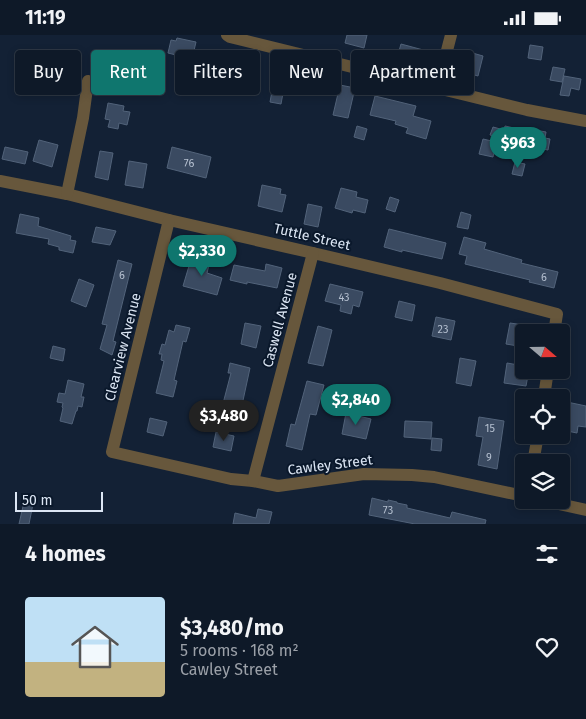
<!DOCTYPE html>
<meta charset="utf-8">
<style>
:root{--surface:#0e1928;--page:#1c2634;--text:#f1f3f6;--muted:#9ba0a8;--line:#2e3845;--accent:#0f766e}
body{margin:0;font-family:"Fira Sans",sans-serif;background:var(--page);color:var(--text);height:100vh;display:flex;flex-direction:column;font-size:19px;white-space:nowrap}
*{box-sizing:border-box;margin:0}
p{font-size:16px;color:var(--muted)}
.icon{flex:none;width:28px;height:28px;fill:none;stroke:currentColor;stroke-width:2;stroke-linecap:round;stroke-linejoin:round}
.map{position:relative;height:489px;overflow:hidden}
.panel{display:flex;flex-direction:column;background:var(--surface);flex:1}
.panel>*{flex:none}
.banner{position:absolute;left:15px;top:15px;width:556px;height:45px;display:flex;gap:10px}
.needle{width:32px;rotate:110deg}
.controls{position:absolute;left:515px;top:289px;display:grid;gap:10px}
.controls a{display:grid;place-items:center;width:55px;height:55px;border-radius:5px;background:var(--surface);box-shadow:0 2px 8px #0003,0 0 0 1px var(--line);font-size:25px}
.scale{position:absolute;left:15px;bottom:12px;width:88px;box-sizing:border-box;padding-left:5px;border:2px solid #dce6f4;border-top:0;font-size:14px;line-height:18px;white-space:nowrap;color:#dce6f4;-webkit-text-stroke:4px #0a182b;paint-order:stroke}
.price{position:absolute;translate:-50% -42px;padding:0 11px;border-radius:18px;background:var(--accent);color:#fff;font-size:16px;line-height:32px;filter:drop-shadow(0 1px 2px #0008)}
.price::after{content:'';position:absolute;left:50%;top:30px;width:15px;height:11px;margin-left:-8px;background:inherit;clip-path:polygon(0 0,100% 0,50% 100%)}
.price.selected{background:#222;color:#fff}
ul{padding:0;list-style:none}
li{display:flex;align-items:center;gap:15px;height:125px;padding:0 25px}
li span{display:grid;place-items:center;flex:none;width:140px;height:100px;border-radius:5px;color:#555}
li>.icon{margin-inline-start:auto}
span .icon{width:60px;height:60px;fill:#fffc;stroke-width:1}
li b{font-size:21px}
h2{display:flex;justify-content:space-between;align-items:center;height:60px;padding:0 25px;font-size:21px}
.chip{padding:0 18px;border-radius:5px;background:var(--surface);box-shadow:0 2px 8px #0003,0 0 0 1px var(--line);font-size:18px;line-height:45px}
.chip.selected{background:var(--accent);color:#fff}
.status{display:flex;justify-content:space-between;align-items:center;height:35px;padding:0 25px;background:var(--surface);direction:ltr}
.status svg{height:14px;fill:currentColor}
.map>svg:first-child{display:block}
</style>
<div class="status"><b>11:19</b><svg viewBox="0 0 49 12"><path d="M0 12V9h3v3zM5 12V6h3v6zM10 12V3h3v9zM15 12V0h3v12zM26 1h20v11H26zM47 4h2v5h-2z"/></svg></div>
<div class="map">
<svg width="586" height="489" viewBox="0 0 586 489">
<rect width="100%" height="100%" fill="#132135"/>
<!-- building -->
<g fill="#3a4a61" stroke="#52637a">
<path d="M347,0H367L364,13L345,8Z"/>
<path d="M177,3L196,7L192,24L168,18L171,5L176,6Z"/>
<path d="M401,9L427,16L423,30L397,23Z"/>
<path d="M530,10L543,12L541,25L528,23Z"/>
<path d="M469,17L483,21L478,41L464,37Z"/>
<path d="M38,18L53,20L50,36L59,38L56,56L34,52L37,34H35Z"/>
<path d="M209,23L246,33L239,60L215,53L218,42L205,38Z"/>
<path d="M553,32L565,34L562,47L550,45Z"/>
<path d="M116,33L130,37L129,43L135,45L132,56L112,51Z"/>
<path d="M275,40L286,42L281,69L270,67Z"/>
<path d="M564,41L581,44L579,55L571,53L569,61L560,60Z"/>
<path d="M340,50L355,53L348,83L333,80Z"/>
<path d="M375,61L416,71L413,81L431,86L426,104L406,98L408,93L395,89L396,86L370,80Z"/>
<path d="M108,68L124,71L123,76L130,77L127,90L119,88L118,94L108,92L110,85L105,84Z"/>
<path d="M357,91L367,94L364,105L354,102Z"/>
<path d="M505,91L514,93L511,106L490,100L493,92L504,95Z"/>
<path d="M535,95L546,97L545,103L550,104L548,115L543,114L541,120L530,118Z"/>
<path d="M483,104L496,107L493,122L479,119Z"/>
<path d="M39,105L58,110L52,132L33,126Z"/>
<path d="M5,112L28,117L25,129L2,124Z"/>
<path d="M172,112L211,122L206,143L167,133Z"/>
<path d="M100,116L113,118L108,145L95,142Z"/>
<path d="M129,126L147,129L143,153L125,150Z"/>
<path d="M515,127L525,129L522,141L512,139Z"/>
<path d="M262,150L281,154L280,159L286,160L282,177L258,171Z"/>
<path d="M341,153L357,157L356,162L368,165L365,178L353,175L352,178L335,173Z"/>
<path d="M390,162L399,165L395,177L386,174Z"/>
<path d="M308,169L322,172L318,192L304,189Z"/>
<path d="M461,177L471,180L468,194L457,192Z"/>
<path d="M20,179L39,183L38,191L71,201L70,205L76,206L73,218L59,215V212L48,209L49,204L16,198Z"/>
<path d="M96,192L116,196L110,210L92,207Z"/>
<path d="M389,194L446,208L442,224L402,215V217L384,212Z"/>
<path d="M464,202L486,208L484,214L522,225L521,228L558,237L554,253L529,247L530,245L465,229L467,221L459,219Z"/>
<path d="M192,221L210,226L207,238L222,243L217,260L183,251Z"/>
<path d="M118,225L132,229L113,306L116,307L112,320L100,314L107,290L102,289Z"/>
<path d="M266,229L282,233L277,253L247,247V249L230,245L234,230L265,236Z"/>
<path d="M79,244L94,250L86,272L71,266Z"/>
<path d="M330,249L363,257L359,272L353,270L351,279L340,276L341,270L325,266Z"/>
<path d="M399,266L415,270L412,286L395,282Z"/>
<path d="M436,282L455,286L451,305L432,301Z"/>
<path d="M245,288L261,291L256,313L241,309Z"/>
<path d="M510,288L524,290V312L506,309Z"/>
<path d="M176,290L190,293L186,307L183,306L174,345L177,346L173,362L156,358L164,326L161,325L162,319H159L162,309L165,310L169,295L174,297Z"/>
<path d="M318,291L332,295L323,331L308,328Z"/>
<path d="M53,311L65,314L63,326L50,323Z"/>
<path d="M460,323L476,326L471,351L456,348Z"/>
<path d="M230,328L250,333L239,384L220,380L231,338H228Z"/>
<path d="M507,328L524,331V335H529L526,351L504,348Z"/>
<path d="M68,345L84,349L81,362H84L82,372L78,371L77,376H76L72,389L60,386L63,373L62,372L63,368L57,367L59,358L65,359Z"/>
<path d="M307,346L324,350L316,380L310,379L302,415L286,411L291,389L295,390Z"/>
<path d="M567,367L586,371V392L578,391L577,398L562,395Z"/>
<path d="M346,378L371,384L366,404L342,399Z"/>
<path d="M479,382L504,386L497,434L478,430L483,402L476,401Z"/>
<path d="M150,383L167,387L163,401L147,397Z"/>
<path d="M405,386L432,387L431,404L404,402Z"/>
<path d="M216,397L234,401L231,416L213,412Z"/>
<path d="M432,403L442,404L441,416L431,415Z"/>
<path d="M372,463L388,467V465L397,467V468L407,470V473L450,483L452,477L486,485L485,489H415L369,480Z"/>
<path d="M24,467L33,469L29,489H19Z"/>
<path d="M258,474L272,477L269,489H233L235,478L256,483Z"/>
</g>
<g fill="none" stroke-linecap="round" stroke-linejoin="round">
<!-- minor -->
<g stroke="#67573c" stroke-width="12">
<path d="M227,0L230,2L527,75L586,86"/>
<path d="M437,54L451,0"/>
<path d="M0,146L67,159L169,185L313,218L440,248L557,279L554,298"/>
<path d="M67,159L83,83L88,46"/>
<path d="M169,185L112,417L231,444L253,446L278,451L364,439L412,440L434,442L524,461"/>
<path d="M544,362L548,335"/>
<path d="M533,428L538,400"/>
<path d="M253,446L313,218"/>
<path d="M541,465L586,475"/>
</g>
</g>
<g text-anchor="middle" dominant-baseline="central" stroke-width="4" stroke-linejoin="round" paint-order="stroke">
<!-- number labels -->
<g font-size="11" fill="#b4bfcf">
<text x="189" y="128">76</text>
<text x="122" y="240">6</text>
<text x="544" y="242">6</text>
<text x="344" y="262">43</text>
<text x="443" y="294">23</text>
<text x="490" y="393">15</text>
<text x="489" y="422">9</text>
<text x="388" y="475">73</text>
</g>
<!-- street labels -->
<g font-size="14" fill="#dce6f4" stroke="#0a182b">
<text transform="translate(312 202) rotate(13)">Tuttle Street</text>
<text transform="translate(280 285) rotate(-75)">Caswell Avenue</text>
<text transform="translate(123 312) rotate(-76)">Clearview Avenue</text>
<text transform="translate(330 430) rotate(-7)">Cawley Street</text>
</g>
</g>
</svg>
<div class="controls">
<a><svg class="needle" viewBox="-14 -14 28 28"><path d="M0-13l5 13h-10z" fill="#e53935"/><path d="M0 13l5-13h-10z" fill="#9ba0a8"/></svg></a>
<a><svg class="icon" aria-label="locate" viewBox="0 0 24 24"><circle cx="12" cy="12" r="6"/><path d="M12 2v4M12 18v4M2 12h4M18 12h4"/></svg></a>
<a><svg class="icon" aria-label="layers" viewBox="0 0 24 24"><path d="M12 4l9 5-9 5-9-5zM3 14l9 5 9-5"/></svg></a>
</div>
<div class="scale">50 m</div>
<b class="price" style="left:518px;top:134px">$963</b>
<b class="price" style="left:202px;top:242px">$2,330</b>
<b class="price" style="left:356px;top:391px">$2,840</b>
<b class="price selected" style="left:224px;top:407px">$3,480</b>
<div class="banner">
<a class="chip">Buy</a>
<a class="chip selected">Rent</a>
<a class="chip">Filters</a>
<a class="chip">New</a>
<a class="chip">Apartment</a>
</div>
</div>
<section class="panel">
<h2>4 homes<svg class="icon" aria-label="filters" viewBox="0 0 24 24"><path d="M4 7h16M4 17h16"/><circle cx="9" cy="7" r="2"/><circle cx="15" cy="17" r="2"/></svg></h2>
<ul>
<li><span style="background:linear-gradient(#bfe0f5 65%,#c2b280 0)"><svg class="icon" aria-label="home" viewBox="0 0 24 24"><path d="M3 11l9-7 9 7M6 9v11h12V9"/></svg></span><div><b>$3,480/mo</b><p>5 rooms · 168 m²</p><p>Cawley Street</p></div><svg class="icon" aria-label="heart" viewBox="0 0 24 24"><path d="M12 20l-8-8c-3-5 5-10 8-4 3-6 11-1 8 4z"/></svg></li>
</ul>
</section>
